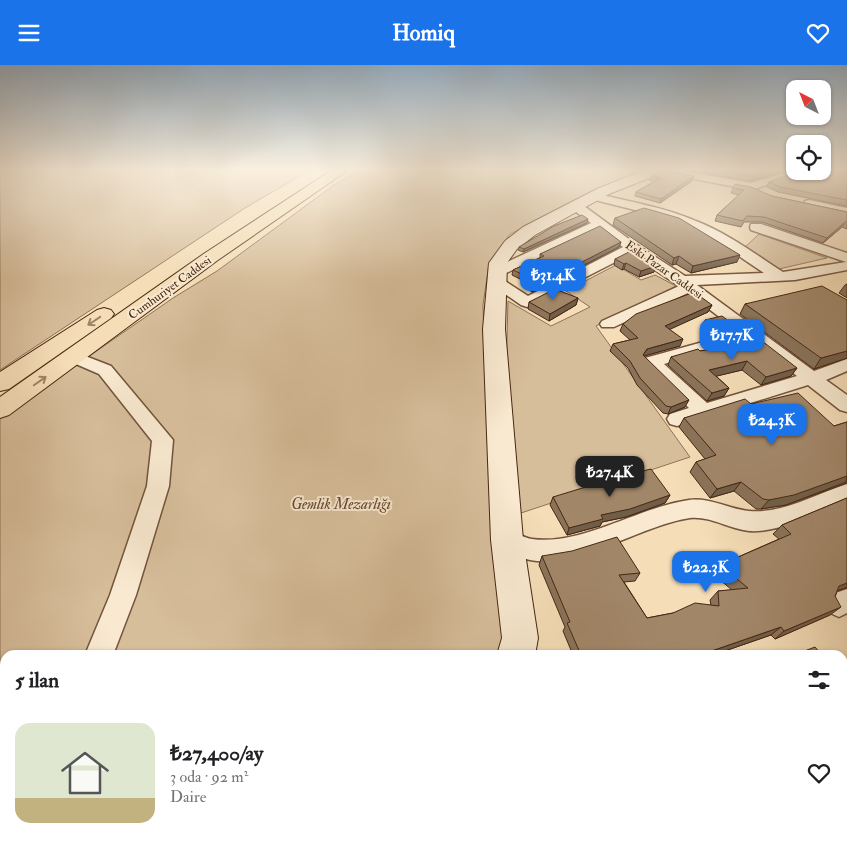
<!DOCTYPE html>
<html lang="tr">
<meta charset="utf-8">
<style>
:root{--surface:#fff;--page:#f6f6f6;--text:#202124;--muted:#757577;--line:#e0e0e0;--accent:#1a73e8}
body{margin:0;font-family:"IM FELL Double Pica",serif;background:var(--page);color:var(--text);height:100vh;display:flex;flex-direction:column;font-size:19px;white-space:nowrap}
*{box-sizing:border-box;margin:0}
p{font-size:16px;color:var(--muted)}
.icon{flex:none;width:28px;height:28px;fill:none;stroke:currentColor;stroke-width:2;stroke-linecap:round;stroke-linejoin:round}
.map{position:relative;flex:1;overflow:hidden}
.panel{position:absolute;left:0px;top:585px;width:848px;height:195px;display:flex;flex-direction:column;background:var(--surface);border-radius:15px 15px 0 0;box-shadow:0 1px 4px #0004}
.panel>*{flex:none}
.needle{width:32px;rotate:318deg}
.fabs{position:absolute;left:786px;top:15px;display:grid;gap:10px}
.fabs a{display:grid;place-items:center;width:45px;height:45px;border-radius:10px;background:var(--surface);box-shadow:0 1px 4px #0004;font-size:25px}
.price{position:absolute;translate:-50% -42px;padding:0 11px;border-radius:10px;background:var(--accent);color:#fff;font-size:16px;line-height:32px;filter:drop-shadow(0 1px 2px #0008)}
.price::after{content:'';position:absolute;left:50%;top:30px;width:15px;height:11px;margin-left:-8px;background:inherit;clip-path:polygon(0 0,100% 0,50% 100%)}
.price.active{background:#222;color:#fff}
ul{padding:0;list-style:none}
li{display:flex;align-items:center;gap:15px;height:125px;padding:0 15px}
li+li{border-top:1px solid var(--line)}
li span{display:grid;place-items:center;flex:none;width:140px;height:100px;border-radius:15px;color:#555}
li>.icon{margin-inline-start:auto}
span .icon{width:60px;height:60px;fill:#fffc;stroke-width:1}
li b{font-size:21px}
h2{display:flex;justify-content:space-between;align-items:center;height:60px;padding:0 15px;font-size:21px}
header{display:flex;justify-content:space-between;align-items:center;height:65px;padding:0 15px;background:var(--accent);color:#fff;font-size:22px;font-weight:700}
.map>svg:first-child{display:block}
</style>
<header><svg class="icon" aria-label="menu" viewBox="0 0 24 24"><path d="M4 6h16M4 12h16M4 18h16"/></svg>Homiq<svg class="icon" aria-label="heart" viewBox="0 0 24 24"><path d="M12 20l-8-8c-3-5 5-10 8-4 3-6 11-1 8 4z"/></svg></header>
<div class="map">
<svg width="847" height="780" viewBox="0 0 847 780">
<rect width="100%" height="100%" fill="#f4ddb7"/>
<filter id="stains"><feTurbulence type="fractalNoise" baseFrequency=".004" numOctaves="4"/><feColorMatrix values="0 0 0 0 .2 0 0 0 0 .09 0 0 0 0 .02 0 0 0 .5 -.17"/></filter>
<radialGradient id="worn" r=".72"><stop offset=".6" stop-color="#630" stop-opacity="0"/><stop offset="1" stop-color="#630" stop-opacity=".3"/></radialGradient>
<!-- green -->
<g fill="#d7be9b" stroke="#907257">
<path d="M0,105H310L245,143L0,305Z"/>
<path d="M360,105H650L614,117L510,169L489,199L483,240L486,332L505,520L502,580L499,590H5V775H281L269,780H0V353L173,233L217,206L334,120Z"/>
<path d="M759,169L827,193L779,204L743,184Z"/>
<path d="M616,200L641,215L655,210L676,221L596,261L690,392L515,450L506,311L508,236L551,261L590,242L566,226Z"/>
</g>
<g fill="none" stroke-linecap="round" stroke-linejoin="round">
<!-- street casing -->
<g stroke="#73543c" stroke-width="3">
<g id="street">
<path d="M658,105H678L751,118L794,105L795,106H805L752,125L663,108Z"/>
<path d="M595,128C629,137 664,142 696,156C727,168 755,189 783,207L846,197L751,165L750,162L751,159H761L847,188V205L795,215L697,220L814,306L847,294V306L826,315L847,330V347L840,345L808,320L677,361L670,359L667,354L670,349L689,343L645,301L642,297L645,293L739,267L688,228L614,262H602L600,259L602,256L679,221L631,189L527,242L521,240L492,220L490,217L492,214H502L528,231L623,182L599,164L502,210H492L490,207L492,204L591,158L572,144L570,141L572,138H580L637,180L685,211L764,208L721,179L687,161L651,149L591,134L589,132ZM749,275L797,311L707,338L664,299Z"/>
<path d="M809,135L847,143V151L805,142L803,139L805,136Z"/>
<path d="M75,287L111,301L173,375L169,421L136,530L113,590H85L110,530L147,421L152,376L99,309L69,296L66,292L69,288Z"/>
<path d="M847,419V437C819,448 779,468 749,466C729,464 711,451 690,453C642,460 577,504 530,495C519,493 509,487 498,482L495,475L498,468L507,465C515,467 524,473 532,474C581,481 639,442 689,435C710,432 728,444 749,446C782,449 816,429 847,419Z"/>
<path d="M847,524V548L839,552L830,548L826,539L830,530Z"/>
<path d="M6,775H42L40,780H4Z"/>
<path d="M445,775H481L480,780H444Z"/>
<path d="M491,775H539L541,780H493Z"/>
</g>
</g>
<!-- secondary casing -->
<g stroke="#482713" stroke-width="2">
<g id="secondary">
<path d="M646,105H664L662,108L609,129L535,170L517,184L507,198L505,264L523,475L538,573L535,590H497L502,573L491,475L483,264L489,198L505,176L523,162L599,123Z"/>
<path d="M353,775H419L417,780H351Z"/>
</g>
</g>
<!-- primary casing -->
<g stroke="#482713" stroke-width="2">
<g id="primary">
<path d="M332,105H348L218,195L9,350L0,353V332L205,188Z"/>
<path d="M104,243L111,245L114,249L111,253L9,324L0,326V307L97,245Z"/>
</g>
</g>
<!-- street -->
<use href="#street" fill="#f8e9d0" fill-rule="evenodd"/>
<!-- secondary -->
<use href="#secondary" fill="#f8e9d0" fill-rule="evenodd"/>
<!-- primary -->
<use href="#primary" fill="#f4ddb7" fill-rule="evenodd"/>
</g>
<!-- wall -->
<g fill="#8a7359" stroke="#482713">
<path d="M686,105H789L751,116Z"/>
<path d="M847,105V141L778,127L767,122L769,117Z"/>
<path d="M651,111L692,116L660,138L635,131L636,127L655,116L649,115Z"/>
<path d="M733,123L847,147V164L842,162L823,178L762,157H744L741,162L715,156L717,150L739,130L731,128Z"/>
<path d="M615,153L737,197L691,208L676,199L672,200L613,160Z"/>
<path d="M587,158L523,187L518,185L519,182Z"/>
<path d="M621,177L619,182L532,227L523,221L524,216L512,210L513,205L540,193V189Z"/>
<path d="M615,194L654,207L639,212L624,204L622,205L614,200Z"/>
<path d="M847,219V233L839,228L845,220Z"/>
<path d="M578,233L576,240L549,256L528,244L529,237Z"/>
<path d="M847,235V293L814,304L740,249L745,239Z"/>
<path d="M712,240L708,247L669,264L680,281L644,291L685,342L668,349L663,348L637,320L628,303L610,286L613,279L630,275L620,266L623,259Z"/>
<path d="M705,255L735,266L719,271L703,259Z"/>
<path d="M739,273L797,303L791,311L761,320L742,305L716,311L729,323L724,331L707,336L668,300L671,292L700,286L735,280Z"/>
<path d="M751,339L834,361L847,357V418L786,440L761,444H756L734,426L710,433L690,407L696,397L705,394L679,362L684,353Z"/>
<path d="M670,430L665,438L626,452L602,457L600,461L567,470L550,440L553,432Z"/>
<path d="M847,433V523L837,526L830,550L775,574L771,570L713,590H573L563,566L565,562L539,500L542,491L640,508L635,516L624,517L647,553L673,548L711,540L710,535L718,526L732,525L713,509L720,500L779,474L773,469L782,460Z"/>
<path d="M652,775H842L844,780H673L653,777Z"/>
</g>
<!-- shaded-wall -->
<g fill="#715e49" stroke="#482713">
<path d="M775,105H789L751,116L753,111Z"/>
<path d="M694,111L692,116L660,138L661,134Z"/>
<path d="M588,154L587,158L523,187L524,184Z"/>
<path d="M845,157L842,162L823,178L827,173Z"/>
<path d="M621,177L619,182L532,227L533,222Z"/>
<path d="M740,190L737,197L691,208L693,201Z"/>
<path d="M679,191L676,199L672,200L674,193Z"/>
<path d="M626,198L624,204L622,205L624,199Z"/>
<path d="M656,201L654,207L639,212L641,206Z"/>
<path d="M578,233L576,240L549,256L550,249Z"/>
<path d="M712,240L708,247L662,268L665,261Z"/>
<path d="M737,262L735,266L719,271L721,266Z"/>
<path d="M683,274L680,281L644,291L643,290L647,284Z"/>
<path d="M847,286V293L814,304L821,293Z"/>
<path d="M747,296L742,305L705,314L709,305Z"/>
<path d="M797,303L791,311L761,320L766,312Z"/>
<path d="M729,323L724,331L707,336L712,328Z"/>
<path d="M689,335L685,342L668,349L671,342Z"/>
<path d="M847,411L846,417L786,440L761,444L769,435Z"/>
<path d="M741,417L734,426L710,433L717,424Z"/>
<path d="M670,430L665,438L626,452L602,457L600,461L567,470L569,463L601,450Z"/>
<path d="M847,518V522L828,529L839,521Z"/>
<path d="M841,542L830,550L775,574L784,566Z"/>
<path d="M781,562L771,570L713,590H700Z"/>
</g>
<!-- building -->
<g fill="#a18668" stroke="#482713">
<path d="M664,105L694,111L661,134L636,127L661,113L651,111Z"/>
<path d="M716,105H775L753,111Z"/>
<path d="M822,105H847V135L780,122L769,117L799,106H822Z"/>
<path d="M735,119L751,122L772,131L847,147V157H845L827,173L764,152L747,151L743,156L717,150L744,125L733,123Z"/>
<path d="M644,143L679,153L740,190L693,201L679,191L674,193L615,153Z"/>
<path d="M582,150L588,154L524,184L519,182L554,161Z"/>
<path d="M600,161L621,177L533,222L524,215L528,212L513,205L544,191L540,189Z"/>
<path d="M633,185L656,201L641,206L626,198L624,199L615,194Z"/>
<path d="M822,221L847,235V286L821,293L745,239Z"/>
<path d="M555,224L578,233L550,249L529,237Z"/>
<path d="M689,229L701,232L712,240L665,261L683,274L647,284L643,290L689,335L671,342L666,341L640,313L630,296L613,279L638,273L623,259L636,249Z"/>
<path d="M722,251L737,262L721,266L705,255Z"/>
<path d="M753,269L797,303L766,312L747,296L709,305L729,323L712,328L671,292L698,284L700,286L746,278L739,273Z"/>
<path d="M798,328L834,361L847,357V411L794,430L769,435L763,434L741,417L717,424L696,397L716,390L684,353L745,334L751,339Z"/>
<path d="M651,404L670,430L630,444L601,450L603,454L569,463L553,432L615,413Z"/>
<path d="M847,433V518L839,521L835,531L841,542L784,566L781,562L700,590H581L567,558L570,557L542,491L572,486L617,472L640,508L619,510L647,553L673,548L695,538L719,541L718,526L748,523L720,500L791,469L782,460Z"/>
<path d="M815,582L822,590H794Z"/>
<path d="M842,615L847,620V625L842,627Z"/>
<path d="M32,775H39L100,778L99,780H29Z"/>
<path d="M672,775H842L844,780H711Z"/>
</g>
<!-- one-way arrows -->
<defs><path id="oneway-shaft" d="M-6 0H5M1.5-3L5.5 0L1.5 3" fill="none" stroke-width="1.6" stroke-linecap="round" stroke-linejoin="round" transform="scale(1.25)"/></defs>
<g stroke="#9e8265">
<use href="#oneway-shaft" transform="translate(94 256) rotate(146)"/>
<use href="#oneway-shaft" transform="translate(40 316) rotate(-35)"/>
</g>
<!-- sky -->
<linearGradient id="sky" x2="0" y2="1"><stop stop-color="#95acbe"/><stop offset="0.49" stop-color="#faf0df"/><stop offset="1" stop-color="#faf0df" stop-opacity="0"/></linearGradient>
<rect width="847" height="214" fill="url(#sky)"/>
<g text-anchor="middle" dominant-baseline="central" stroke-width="4" stroke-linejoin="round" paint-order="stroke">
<!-- far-street labels -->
<g font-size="12" fill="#482713" stroke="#f8e9d0">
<text transform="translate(664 205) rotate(35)">Eski Pazar Caddesi</text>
<text transform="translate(170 223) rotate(-36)">Cumhuriyet Caddesi</text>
</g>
<!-- park labels -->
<g font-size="15" font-style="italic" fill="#65452e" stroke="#f8e9d0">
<text x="341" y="439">Gemlik Mezarlığı</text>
</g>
</g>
<rect width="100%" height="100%" filter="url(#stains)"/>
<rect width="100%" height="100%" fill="url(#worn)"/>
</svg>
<div class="fabs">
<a><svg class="needle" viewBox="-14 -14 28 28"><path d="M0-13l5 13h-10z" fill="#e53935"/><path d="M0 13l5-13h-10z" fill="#757577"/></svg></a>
<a><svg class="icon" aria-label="locate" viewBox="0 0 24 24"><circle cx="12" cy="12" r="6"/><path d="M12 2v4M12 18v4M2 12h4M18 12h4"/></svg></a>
</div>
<b class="price" style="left:553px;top:236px">₺31.4K</b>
<b class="price" style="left:732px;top:296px">₺17.7K</b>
<b class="price" style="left:772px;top:381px">₺24.3K</b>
<b class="price active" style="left:610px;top:433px">₺27.4K</b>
<b class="price" style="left:706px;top:528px">₺22.3K</b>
<section class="panel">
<h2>5 ilan<svg class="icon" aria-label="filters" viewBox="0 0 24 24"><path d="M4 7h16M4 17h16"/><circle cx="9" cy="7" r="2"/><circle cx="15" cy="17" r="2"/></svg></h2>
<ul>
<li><span style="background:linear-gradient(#dfe7d0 75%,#c2b280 0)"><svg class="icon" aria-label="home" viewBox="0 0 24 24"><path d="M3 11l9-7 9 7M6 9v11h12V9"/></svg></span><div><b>₺27,400/ay</b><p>3 oda · 92 m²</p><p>Daire</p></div><svg class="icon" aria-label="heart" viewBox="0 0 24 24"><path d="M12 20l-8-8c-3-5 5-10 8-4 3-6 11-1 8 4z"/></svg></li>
</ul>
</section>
</div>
